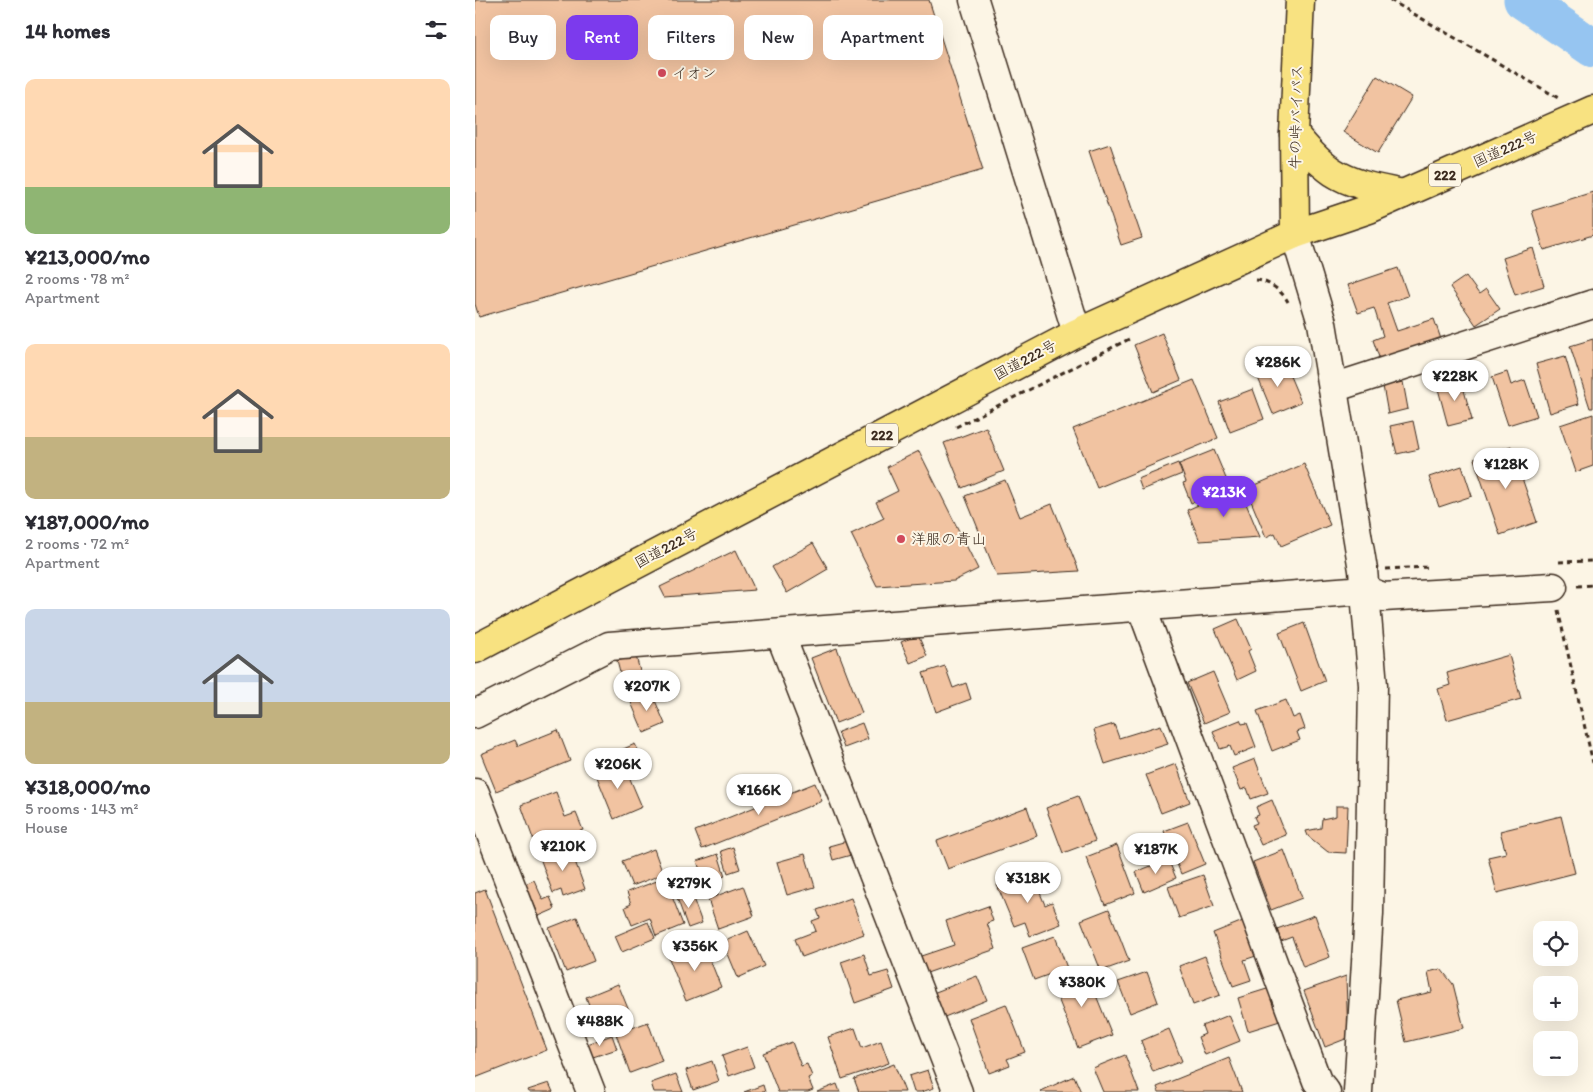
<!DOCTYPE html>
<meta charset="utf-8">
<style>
:root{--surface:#fff;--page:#f7f7f7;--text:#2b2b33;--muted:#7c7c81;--accent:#7c3aed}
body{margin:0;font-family:Itim,"Klee One",sans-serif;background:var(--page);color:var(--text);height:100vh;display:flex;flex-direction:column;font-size:19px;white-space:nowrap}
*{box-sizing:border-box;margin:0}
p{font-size:16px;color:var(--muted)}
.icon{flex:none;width:28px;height:28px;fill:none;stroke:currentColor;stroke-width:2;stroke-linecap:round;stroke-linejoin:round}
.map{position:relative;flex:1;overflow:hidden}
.sheet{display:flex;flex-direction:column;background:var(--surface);width:475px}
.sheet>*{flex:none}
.top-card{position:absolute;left:15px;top:15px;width:475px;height:45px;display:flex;gap:10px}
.controls{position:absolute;left:1058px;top:921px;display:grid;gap:10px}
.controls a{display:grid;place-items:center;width:45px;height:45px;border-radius:10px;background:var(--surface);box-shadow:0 5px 20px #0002;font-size:25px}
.price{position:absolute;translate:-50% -42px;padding:0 11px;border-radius:18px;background:#fff;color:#222;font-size:16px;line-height:32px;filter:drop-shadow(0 1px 2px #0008)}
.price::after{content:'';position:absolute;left:50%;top:30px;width:15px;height:11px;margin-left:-8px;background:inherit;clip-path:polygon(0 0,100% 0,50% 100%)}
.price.selected{background:var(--accent);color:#fff}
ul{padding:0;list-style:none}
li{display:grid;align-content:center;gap:10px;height:265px;padding:0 25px}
li span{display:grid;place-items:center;height:155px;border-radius:10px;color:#555}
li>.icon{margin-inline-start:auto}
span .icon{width:90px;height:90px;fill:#fffc;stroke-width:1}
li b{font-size:21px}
h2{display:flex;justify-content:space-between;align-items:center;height:60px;padding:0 25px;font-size:21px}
.tag{padding:0 18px;border-radius:10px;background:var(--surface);box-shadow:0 5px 20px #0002;font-size:18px;line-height:45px}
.tag.selected{background:var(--accent);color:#fff}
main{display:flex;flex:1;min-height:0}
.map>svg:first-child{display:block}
</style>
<main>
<section class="sheet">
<h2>14 homes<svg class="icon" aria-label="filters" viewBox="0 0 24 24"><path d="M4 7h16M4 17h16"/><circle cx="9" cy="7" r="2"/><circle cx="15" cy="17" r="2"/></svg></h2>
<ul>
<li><span style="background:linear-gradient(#ffd9b3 70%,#8fb573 0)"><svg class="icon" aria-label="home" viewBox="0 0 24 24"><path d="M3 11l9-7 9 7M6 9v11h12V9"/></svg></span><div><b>¥213,000/mo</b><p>2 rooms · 78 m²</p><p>Apartment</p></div></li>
<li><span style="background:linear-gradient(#ffd9b3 60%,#c2b280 0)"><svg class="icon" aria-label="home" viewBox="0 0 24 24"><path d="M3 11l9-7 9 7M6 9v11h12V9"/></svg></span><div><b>¥187,000/mo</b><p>2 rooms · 72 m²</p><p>Apartment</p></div></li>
<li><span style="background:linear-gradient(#c9d6e8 60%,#c2b280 0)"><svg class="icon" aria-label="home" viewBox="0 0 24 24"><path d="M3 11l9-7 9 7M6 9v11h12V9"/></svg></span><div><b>¥318,000/mo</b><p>5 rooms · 143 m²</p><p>House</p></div></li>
</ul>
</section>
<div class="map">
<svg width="1118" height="1092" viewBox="0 0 1118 1092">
<rect width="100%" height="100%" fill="#fcf5e5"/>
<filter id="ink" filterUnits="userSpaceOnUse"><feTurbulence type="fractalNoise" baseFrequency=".02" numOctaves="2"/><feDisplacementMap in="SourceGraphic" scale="10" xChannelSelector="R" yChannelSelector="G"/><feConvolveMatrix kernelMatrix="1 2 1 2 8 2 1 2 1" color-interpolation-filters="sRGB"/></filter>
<g filter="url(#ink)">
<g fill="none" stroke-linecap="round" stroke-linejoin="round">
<!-- river -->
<path stroke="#96c5f1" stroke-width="39" d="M1048,0L1118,48"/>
</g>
<!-- building -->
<g fill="#f1c3a1" stroke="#3b2a1e">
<path d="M0,0H454L508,170L4,317L0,304Z"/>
<path d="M902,76L937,97L903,153L868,132Z"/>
<path d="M635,144L667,238L646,245L614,151Z"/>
<path d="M1118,192V235L1069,250L1057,211Z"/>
<path d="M1058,248L1069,286L1040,295L1028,258Z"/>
<path d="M923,268L933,296L912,303L922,331L959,319L967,342L906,363L898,340L908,336L899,308L883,313L873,285Z"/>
<path d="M991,276L1004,294L1011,289L1025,309L1001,325L975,287Z"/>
<path d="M687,333L706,380L678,392L659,345Z"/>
<path d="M1118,339V408H1115L1095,346Z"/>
<path d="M1090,356L1104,404L1075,413L1061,364Z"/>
<path d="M809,362L826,402L798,414L781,373Z"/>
<path d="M1032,372L1036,385L1050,380L1062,416L1033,425L1017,377Z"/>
<path d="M986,379L997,420L973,426L962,385Z"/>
<path d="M719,380L743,438L622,488L598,429Z"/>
<path d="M928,382L933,409L913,414L908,386Z"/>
<path d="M778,389L789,419L755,432L744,402Z"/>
<path d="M1118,414V466L1101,472L1085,425Z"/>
<path d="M938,421L944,449L922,454L915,426Z"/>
<path d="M511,427L529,471L487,488L469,443Z"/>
<path d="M1036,446L1062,522L1025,535L999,459Z"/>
<path d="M739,450L755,488L716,503L708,483L711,482L704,464Z"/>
<path d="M444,451L503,569L479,581L402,586L376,534L409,518L401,502L423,491L412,467Z"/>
<path d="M703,463L707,474L667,490L663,479Z"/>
<path d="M829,464L855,525L806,546L800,533L791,537L771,489Z"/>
<path d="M987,466L997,496L964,507L954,477Z"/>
<path d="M530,480L545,517L577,504L604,571L522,576L490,496Z"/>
<path d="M764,487L785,537L725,541L712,510Z"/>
<path d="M338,543L353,569L312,593L297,567Z"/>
<path d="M261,550L280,590L190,597L185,587Z"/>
<path d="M763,619L776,649L773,651L781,671L762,680L740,629Z"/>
<path d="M829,623L850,681L826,691L804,633Z"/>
<path d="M443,635L452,656L435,663L426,642Z"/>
<path d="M362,648L387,713L361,723L336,658Z"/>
<path d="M1034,655L1046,699L972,720L963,689L975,685L972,673Z"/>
<path d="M161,656L168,683L149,688L142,661Z"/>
<path d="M470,666L478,688L491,683L496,699L461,712L448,673Z"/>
<path d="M738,672L755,712L729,723L712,683Z"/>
<path d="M176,691L190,724L169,733L155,700Z"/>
<path d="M811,700L818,718L825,715L830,729L822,732L825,740L797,751L782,711Z"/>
<path d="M765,720L767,724L772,723L781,747L759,756L755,746L745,749L738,731Z"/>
<path d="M387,723L393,739L369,748L363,732Z"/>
<path d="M639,724L644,738L686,725L693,744L630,764L619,730Z"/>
<path d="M83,730L95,761L21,791L6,754L40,740L43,746Z"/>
<path d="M160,744L167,758L153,765L146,750Z"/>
<path d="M780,759L793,793L776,799L772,788L766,790L757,768Z"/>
<path d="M147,760L167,807L139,819L120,772Z"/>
<path d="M701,764L715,802L686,813L671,775Z"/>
<path d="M340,783L347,801L227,849L220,831Z"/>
<path d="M81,792L90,817L101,813L108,830L61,847L46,805Z"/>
<path d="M603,796L620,841L588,853L571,808Z"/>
<path d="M797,800L811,835L786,845L777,825L782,823L779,817L784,815L781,807Z"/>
<path d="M861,806H873L871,853L853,852L833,836L831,831L846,828L847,819L861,816Z"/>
<path d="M552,807L562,836L473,869L462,841Z"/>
<path d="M1086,816L1100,873L1022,893L1013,857L1031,853L1025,831Z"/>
<path d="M713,822L730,864L706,874L689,831Z"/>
<path d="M372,841L376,855L358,860L354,846Z"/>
<path d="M642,845L660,893L630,905L611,857Z"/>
<path d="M95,847L110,889L88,897L86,890L78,893L65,858Z"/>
<path d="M258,847L265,869L253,873L246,851Z"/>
<path d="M179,849L188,874L157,886L147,861Z"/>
<path d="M809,850L827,898L796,910L778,862Z"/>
<path d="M243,854L250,876L225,884L222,872L225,870L222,861Z"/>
<path d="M330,854L340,887L312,895L302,862Z"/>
<path d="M693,859L701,878L669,892L661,872Z"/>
<path d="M556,871L570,905L577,902L586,924L555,936L550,922L539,926L522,885Z"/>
<path d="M728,875L739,906L704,918L693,887Z"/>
<path d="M190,878L208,925L181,936L175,918L157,925L150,907L156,904L152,892Z"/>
<path d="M59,880L68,900L75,897L80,909L64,916L50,884Z"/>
<path d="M268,886L279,916L243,929L233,899Z"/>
<path d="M10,889L72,1050L0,1078V893Z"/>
<path d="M215,890L227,923L213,928L201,895Z"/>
<path d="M376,898L389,934L327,957L320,939L341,931L337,921L345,918L342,910Z"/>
<path d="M513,906L518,921L512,923L521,949L449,974L443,957L479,945L471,921Z"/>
<path d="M634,909L654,961L626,971L606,920Z"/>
<path d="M840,915L855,957L828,967L817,937L806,941L802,929Z"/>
<path d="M102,917L119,961L91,972L74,928Z"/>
<path d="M768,921L781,956L769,960L776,980L758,986L738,933Z"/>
<path d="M173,922L180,938L147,952L140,936Z"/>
<path d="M273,931L289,966L263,978L248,942Z"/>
<path d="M580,936L592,968L559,980L547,948Z"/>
<path d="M228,942L246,987L211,1001L193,956Z"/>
<path d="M389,954L396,976L413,971L419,989L380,1003L366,962Z"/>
<path d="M730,956L745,995L718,1005L704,966Z"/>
<path d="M610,968L637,1035L603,1048L576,981Z"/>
<path d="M966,969L978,984L989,1028L931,1042L921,1000L957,992L953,972Z"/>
<path d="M672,972L683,1002L655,1013L643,982Z"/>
<path d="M502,976L512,1000L467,1018L458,993Z"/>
<path d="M871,976L873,1038L850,1047L829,991Z"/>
<path d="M143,984L156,1016L123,1029L111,997Z"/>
<path d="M795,988L805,1021L773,1031L763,998Z"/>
<path d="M531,1004L550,1052L532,1059L535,1065L514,1073L494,1018Z"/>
<path d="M754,1015L765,1041L730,1055L723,1037L730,1034L727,1026Z"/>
<path d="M173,1022L187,1061L155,1073L141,1034Z"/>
<path d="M380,1028L387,1048L406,1041L414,1063L367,1079L353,1037Z"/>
<path d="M694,1029L707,1061L678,1072L666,1041Z"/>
<path d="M137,1035L142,1049L112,1059L107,1046Z"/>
<path d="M317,1042L326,1066L332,1064L337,1076L333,1078L338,1090L333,1092H303L288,1053Z"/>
<path d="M272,1047L279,1067L254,1076L247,1056Z"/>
<path d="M650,1055L664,1092H628L618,1068Z"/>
<path d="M754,1058L767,1092H684L682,1087Z"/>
<path d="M237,1061L244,1081L218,1090L211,1070Z"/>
<path d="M419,1064L430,1092H384L379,1079Z"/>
<path d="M453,1070L459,1088L446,1092H439L434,1076Z"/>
<path d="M201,1074L208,1092H179L176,1083Z"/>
<path d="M599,1076L606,1092H567L566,1091Z"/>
<path d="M74,1083L78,1092H54L53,1090Z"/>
<path d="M362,1084L365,1092H342Z"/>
<path d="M288,1085L290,1092H269Z"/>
</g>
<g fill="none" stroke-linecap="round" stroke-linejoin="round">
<!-- minor casing -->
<g stroke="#3b2a1e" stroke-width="31">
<g id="minor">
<path d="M499,0L602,333"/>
<path d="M820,234L847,323L888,570L898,685L894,913L883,1092"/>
<path d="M858,388L1118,304"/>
<path d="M666,606L842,1081L851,1092"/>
<path d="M305,634L483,1092"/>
<path d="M0,714L134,646L890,590L908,597L1078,587"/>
<path d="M0,793L116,1092"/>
</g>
</g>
<!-- highway casing -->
<g stroke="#3b2a1e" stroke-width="31">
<g id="highway">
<path d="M819,134C831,148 843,162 858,172C878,185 904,189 928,194"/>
<path d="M820,234L819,134L825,0"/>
<path d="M0,649L602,333L820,234L894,209L1118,110"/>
</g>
</g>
<!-- path -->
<g stroke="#3b2a1e" stroke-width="3" stroke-dasharray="5 4" stroke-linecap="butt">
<path d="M915,0L1085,99"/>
<path d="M781,280C794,281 807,291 813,302"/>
<path d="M481,427L654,339"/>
<path d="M1084,562L1118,561"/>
<path d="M911,569L955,567"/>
<path d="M1102,586L1118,585"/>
<path d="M1083,610L1118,763"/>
</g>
<!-- minor -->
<use href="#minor" stroke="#fcf5e5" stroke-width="28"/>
<!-- highway -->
<use href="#highway" stroke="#f8e281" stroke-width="28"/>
</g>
</g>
<!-- markers -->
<g fill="#d1495b" stroke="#fcf5e5" stroke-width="2">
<circle cx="187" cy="73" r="5"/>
<circle cx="426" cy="539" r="5"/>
</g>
<g text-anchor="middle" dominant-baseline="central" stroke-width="4" stroke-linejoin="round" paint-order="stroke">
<!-- shield labels -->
<g fill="#fcf5e5" stroke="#75675a" stroke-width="1">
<rect x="954" y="163.5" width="32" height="23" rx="4"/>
<rect x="391" y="423.5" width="32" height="23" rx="4"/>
</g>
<g font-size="14" font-weight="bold" fill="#3b2a1e">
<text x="970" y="175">222</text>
<text x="407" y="435">222</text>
</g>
<!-- poi labels -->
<g font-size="15" fill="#3b2a1e" stroke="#fcf5e5" text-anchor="start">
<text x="197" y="73">イオン</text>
<text x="436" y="539">洋服の青山</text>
</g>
<!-- street labels -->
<g font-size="15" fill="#3b2a1e" stroke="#fcf5e5">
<text transform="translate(821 117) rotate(-89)">牛の峠バイパス</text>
<text transform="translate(1030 149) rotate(-24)">国道222号</text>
<text transform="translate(550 360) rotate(-28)">国道222号</text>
<text transform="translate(191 548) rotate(-28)">国道222号</text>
</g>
</g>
</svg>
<div class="controls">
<a><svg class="icon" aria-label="locate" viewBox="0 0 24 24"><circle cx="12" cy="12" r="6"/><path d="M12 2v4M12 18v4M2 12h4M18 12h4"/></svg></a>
<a>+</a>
<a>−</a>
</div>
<b class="price" style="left:803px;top:388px">¥286K</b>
<b class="price" style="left:980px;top:402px">¥228K</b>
<b class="price" style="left:1031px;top:490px">¥128K</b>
<b class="price selected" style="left:749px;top:518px">¥213K</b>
<b class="price" style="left:172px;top:712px">¥207K</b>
<b class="price" style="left:143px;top:790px">¥206K</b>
<b class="price" style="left:284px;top:816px">¥166K</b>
<b class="price" style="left:88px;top:872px">¥210K</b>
<b class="price" style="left:681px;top:875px">¥187K</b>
<b class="price" style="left:553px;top:904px">¥318K</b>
<b class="price" style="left:214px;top:909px">¥279K</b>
<b class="price" style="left:220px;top:972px">¥356K</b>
<b class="price" style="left:607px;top:1008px">¥380K</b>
<b class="price" style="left:125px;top:1047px">¥488K</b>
<div class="top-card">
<a class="tag">Buy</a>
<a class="tag selected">Rent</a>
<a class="tag">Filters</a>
<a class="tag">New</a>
<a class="tag">Apartment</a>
</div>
</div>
</main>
